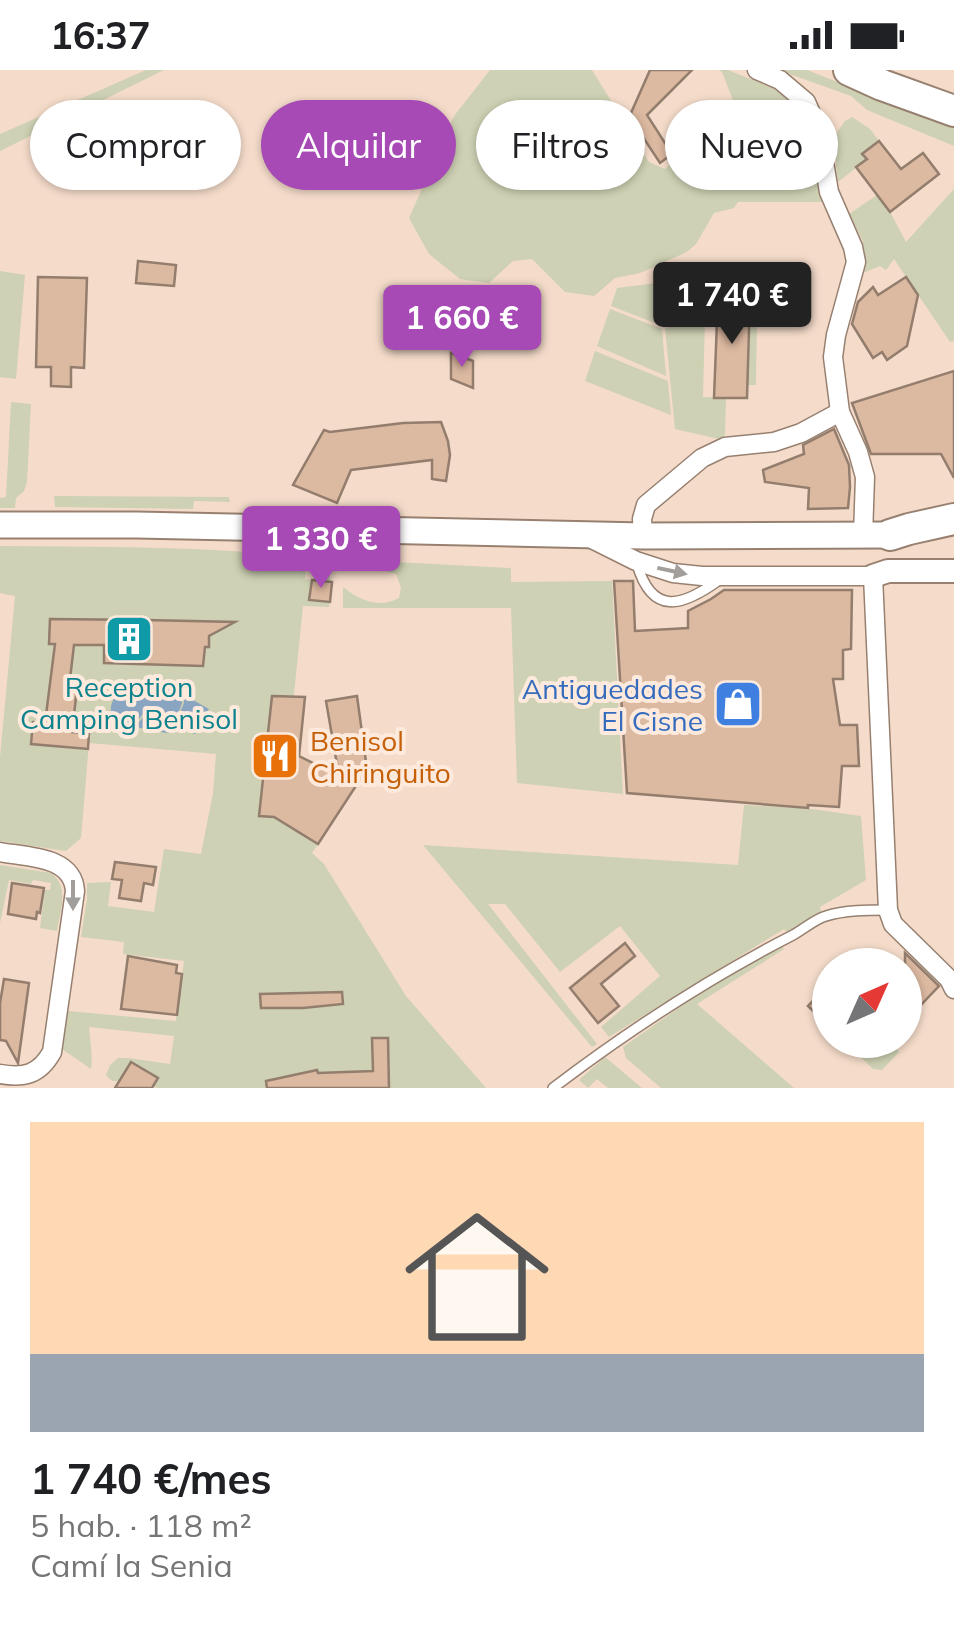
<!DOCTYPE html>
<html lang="es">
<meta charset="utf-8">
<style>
:root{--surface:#fff;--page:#f6f6f6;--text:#202124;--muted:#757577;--accent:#a74ab5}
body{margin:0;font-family:Mulish,sans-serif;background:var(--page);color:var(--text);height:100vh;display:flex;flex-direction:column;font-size:38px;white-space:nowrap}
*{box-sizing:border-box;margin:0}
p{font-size:32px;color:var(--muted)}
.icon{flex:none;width:55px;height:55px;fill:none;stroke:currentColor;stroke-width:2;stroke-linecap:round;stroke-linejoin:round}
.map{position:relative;height:1018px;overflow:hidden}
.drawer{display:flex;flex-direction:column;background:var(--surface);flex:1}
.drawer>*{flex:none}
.banner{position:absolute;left:30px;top:30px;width:895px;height:90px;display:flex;gap:20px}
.needle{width:65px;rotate:45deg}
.tools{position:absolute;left:812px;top:878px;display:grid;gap:20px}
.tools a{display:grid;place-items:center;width:110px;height:110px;border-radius:50%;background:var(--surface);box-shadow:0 2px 8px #0004;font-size:50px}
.price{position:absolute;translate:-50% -85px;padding:0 22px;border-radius:10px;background:var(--accent);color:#fff;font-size:32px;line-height:65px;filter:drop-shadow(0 2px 5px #0008)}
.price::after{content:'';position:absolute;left:50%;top:60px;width:30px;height:22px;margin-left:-15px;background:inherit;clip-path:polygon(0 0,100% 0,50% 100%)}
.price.on{background:#222;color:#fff}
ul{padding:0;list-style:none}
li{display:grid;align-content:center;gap:20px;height:530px;padding:0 30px}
li span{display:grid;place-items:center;height:310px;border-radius:0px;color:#555}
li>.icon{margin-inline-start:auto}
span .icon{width:180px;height:180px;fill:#fffc;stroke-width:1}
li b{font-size:42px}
.pill{padding:0 35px;border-radius:45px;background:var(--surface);box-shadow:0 2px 8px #0004;font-size:35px;line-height:90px}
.pill.on{background:var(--accent);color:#fff}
.status{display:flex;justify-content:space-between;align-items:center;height:70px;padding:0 50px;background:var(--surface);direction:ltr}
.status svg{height:28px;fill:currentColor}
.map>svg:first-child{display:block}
</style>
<div class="status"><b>16:37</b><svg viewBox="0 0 49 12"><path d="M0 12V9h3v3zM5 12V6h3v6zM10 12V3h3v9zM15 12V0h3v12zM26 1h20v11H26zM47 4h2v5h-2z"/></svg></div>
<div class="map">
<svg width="954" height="1018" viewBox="0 0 954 1018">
<rect width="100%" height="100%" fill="#f5dcca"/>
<!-- green -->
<g fill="#ced1b3">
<path d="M146,0H164L0,81V64Z"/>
<path d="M490,0H592L649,92L665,99L736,38L722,2L719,0H728C746,8 778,18 793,29C817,46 821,105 826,132H738L734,138L714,143L696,174L687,182L640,203L615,208L594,226L565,222L532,189L513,191L489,213L460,209L429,184L409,148L454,46Z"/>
<path d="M778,0H807L954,58V76L867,40L851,26Z"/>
<path d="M852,47L870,59L879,71L863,83L867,89L838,112L833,68L845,51Z"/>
<path d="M954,119V271L950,272L894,189L886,200L880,196L863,203V171L849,144L877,125L890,142L906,172Z"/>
<path d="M0,201L25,205L16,309L0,307Z"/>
<path d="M680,210L678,242L659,243L660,255L611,236L617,218Z"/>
<path d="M610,239L662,259L666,306L597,276Z"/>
<path d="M749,246L757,247L756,315H748Z"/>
<path d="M705,250L703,327L726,328L725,364L723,370L675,359L665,258Z"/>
<path d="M595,281L668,311L671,345L585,311Z"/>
<path d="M11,332L31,334L27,412L24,421L16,428L15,438H0V428L6,427Z"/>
<path d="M54,426L229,427L230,432L194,431L193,439L55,437Z"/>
<path d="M0,476C102,477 204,476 306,487L305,509L311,510L326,498L332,512L329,537L303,536L290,663L301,665L293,687L281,752L318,774L312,783L324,794L406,926L486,1018H157L153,1016L157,1007L132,992L121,1011H112L106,1005L110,995L118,988H128L170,994L174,966L89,957C90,970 93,985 91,999L62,979L68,941L176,951L184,891L123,884L124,872L81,867L87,829V813L111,812L108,836L154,842L164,779L201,784L213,723L216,684L89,673L81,768L66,781L0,771V687L15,526L0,523Z"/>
<path d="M337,489L511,498V512L612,511L623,724L517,713L511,538H343V517C359,530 379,539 399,528L401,518L396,504C376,498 354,500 337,489Z"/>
<path d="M744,735L812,739L861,746L866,810L820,837L821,841L787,862L784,859L609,967L601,957L660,906L620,856L560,902L505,834H488L597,974L592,977L423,775L738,795Z"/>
<path d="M0,795L51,803C70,817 60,841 57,861L40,858L45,820H50L51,813L33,810L31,814L9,810L0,853Z"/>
<path d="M782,875L784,879L697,934L794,1018H661L626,988L623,977L687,932Z"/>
<path d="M843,970H890L899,982L882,1000L873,999Z"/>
<path d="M605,987L642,1018H608L597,1009L588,1018L579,1010Z"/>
</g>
<!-- water -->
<g fill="#89a5c1">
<path d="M170,617L180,624L182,633C176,655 167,642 152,641L143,644L132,658L110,654L111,636L116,621L129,618L143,628L159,619Z"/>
<path d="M182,620H189L193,630L209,639L202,648L200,660L195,664L186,661L167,663L135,657L143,647L160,652L179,645L184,633Z"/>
</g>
<!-- building -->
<g fill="#dcb9a1" stroke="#937d6d" stroke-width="2.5">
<path d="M650,0H692L647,45L672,84L660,93L633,52L636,51L631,43Z"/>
<path d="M879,71L901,99L923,83L939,104L890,142L856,97L867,89L862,84Z"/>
<path d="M138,191L176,195L174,216L136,213Z"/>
<path d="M38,207L87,208L84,298L71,297V317L51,316V297H36Z"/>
<path d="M906,207L918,225L907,276L887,290L882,282L873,288L852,254L858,232L873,217L878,225Z"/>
<path d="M718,225H750L747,328H714Z"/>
<path d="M451,283L473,291V318L451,309Z"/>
<path d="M954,301V408L941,384H871L852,333Z"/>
<path d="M441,352L448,371L450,385L446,411L432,409V390L351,400L337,433L293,415L324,360L330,362L403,353Z"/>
<path d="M834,359L849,395L850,417L848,438L808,439L809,418L765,412L763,400L804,384L803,375Z"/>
<path d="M312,510L332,512L330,532L309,530Z"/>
<path d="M614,511H633L635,561L688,558V541L711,529L724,520H852L851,579L843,580V609H833L840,655H857L859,696H842L839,737L808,735V738L627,723Z"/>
<path d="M50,549L145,550L235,552L209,566V577H205L203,596L104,593V575H74L70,609L78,610L72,662L89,663L88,679L31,674L33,652L45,653L55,574H49Z"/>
<path d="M272,626L305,627L299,686L339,706L326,631L357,626L367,699L318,774L274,747L259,746Z"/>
<path d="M115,792L156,797L153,815L144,813L141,831L119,828L122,810L112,809Z"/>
<path d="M12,813L44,818L40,843L37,842L36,849L8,844Z"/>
<path d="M625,873L635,886L601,914L619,936L598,953L570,918Z"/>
<path d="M905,883L939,916L919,937L915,933L905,942Z"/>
<path d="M128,886L177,895L176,903L182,904L177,945L121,939Z"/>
<path d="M4,909L29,913L18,993L6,971L0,970V933Z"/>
<path d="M830,913V958L808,936Z"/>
<path d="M342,922L343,934L303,938H261L260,924Z"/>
<path d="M372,968H388L389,1018H267L266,1011L317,1000L318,1003L373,1001Z"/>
<path d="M131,992L158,1008L152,1018H115Z"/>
</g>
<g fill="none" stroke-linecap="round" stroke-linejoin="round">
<!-- service casing -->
<g stroke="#978070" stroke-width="12">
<g id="service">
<path d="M637,494C652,546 682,537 719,510"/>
<path d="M553,1018C628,961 709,908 793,865C804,859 815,849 826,846C845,840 868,840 888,840"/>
</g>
</g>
<!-- minor casing -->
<g stroke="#978070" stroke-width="21">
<g id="minor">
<path d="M757,0L780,10L806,32L819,62L829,122L853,177L856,192L836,265L833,287L840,342L858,382L865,407L863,466"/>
<path d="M643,466L642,449L646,435L702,388L725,377L774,372L801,363L840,342"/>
<path d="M588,467L636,491L673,503L702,506H873L888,840L893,854L949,909L954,919"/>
<path d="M0,782C27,787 73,786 75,821L52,982C39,1005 24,1008 0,1004"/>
</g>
</g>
<!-- tertiary casing -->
<g stroke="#978070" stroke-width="26">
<path id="tertiary" d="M873,506L888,501H954"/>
</g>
<!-- secondary casing -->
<g stroke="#978070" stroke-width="29">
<path id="secondary" d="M0,455H137L643,466L890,465"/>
</g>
<!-- trunk casing -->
<g stroke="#978070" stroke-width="34">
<g id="trunk">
<path d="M849,0L882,15L954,41"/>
<path d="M890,465L909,459L954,449"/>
</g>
</g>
<!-- service -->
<use href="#service" stroke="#fff" stroke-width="9"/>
<!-- minor -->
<use href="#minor" stroke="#fff" stroke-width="18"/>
<!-- tertiary -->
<use href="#tertiary" stroke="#fff" stroke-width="22"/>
<!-- secondary -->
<use href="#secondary" stroke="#fff" stroke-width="25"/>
<!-- trunk -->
<use href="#trunk" stroke="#fff" stroke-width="30"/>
</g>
<!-- one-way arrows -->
<defs><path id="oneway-solid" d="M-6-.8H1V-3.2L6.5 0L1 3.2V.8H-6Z" transform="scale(2.5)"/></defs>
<g fill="#a19e9b">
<use href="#oneway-solid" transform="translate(672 501) rotate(12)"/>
<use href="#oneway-solid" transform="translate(73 825) rotate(90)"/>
</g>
<!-- icons -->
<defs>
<g id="building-square" transform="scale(2.5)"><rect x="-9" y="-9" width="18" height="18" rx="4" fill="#0f9aa8" stroke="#feeadc"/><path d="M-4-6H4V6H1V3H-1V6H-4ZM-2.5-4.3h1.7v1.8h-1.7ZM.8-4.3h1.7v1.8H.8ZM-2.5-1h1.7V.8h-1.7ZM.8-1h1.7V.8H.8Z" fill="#fff"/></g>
<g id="shop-square" transform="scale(2.5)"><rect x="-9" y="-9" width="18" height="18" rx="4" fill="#3f7fe0" stroke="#feeadc"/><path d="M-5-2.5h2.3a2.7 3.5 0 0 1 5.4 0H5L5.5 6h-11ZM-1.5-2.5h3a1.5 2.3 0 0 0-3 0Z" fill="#fff"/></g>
<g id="restaurant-square" transform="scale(2.5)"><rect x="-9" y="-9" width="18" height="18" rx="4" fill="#e8710a" stroke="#feeadc"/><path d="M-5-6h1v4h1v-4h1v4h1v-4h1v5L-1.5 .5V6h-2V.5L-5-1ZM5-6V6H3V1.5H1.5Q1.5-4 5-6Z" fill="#fff"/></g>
</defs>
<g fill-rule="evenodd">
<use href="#building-square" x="129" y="569"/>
<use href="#shop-square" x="738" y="634"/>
<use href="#restaurant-square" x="275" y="686"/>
</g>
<g text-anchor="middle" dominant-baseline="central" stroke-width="8" stroke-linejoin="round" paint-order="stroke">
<!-- culture labels -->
<g font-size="28" fill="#0d838f" stroke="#feeadc">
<text x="129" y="616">Reception<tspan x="129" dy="32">Camping Benisol</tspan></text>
</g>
<!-- shop labels -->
<g font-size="28" fill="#366cbe" stroke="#feeadc" text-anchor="end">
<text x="703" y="618">Antiguedades<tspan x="703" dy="32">El Cisne</tspan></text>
</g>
<!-- food labels -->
<g font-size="28" fill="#c56008" stroke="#feeadc" text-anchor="start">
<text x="310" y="670">Benisol<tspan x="310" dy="32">Chiringuito</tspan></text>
</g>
</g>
</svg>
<div class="tools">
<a><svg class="needle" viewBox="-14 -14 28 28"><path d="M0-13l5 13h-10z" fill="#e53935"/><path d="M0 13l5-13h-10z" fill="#757577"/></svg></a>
</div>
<b class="price on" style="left:732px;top:277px">1 740 €</b>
<b class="price" style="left:462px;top:300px">1 660 €</b>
<b class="price" style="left:321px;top:521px">1 330 €</b>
<div class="banner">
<a class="pill">Comprar</a>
<a class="pill on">Alquilar</a>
<a class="pill">Filtros</a>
<a class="pill">Nuevo</a>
</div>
</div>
<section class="drawer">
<ul>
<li><span style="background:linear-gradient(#ffd9b3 75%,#9aa5b1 0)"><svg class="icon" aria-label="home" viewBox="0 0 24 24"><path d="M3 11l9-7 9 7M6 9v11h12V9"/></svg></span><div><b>1 740 €/mes</b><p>5 hab. · 118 m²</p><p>Camí la Senia</p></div></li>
</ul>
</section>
